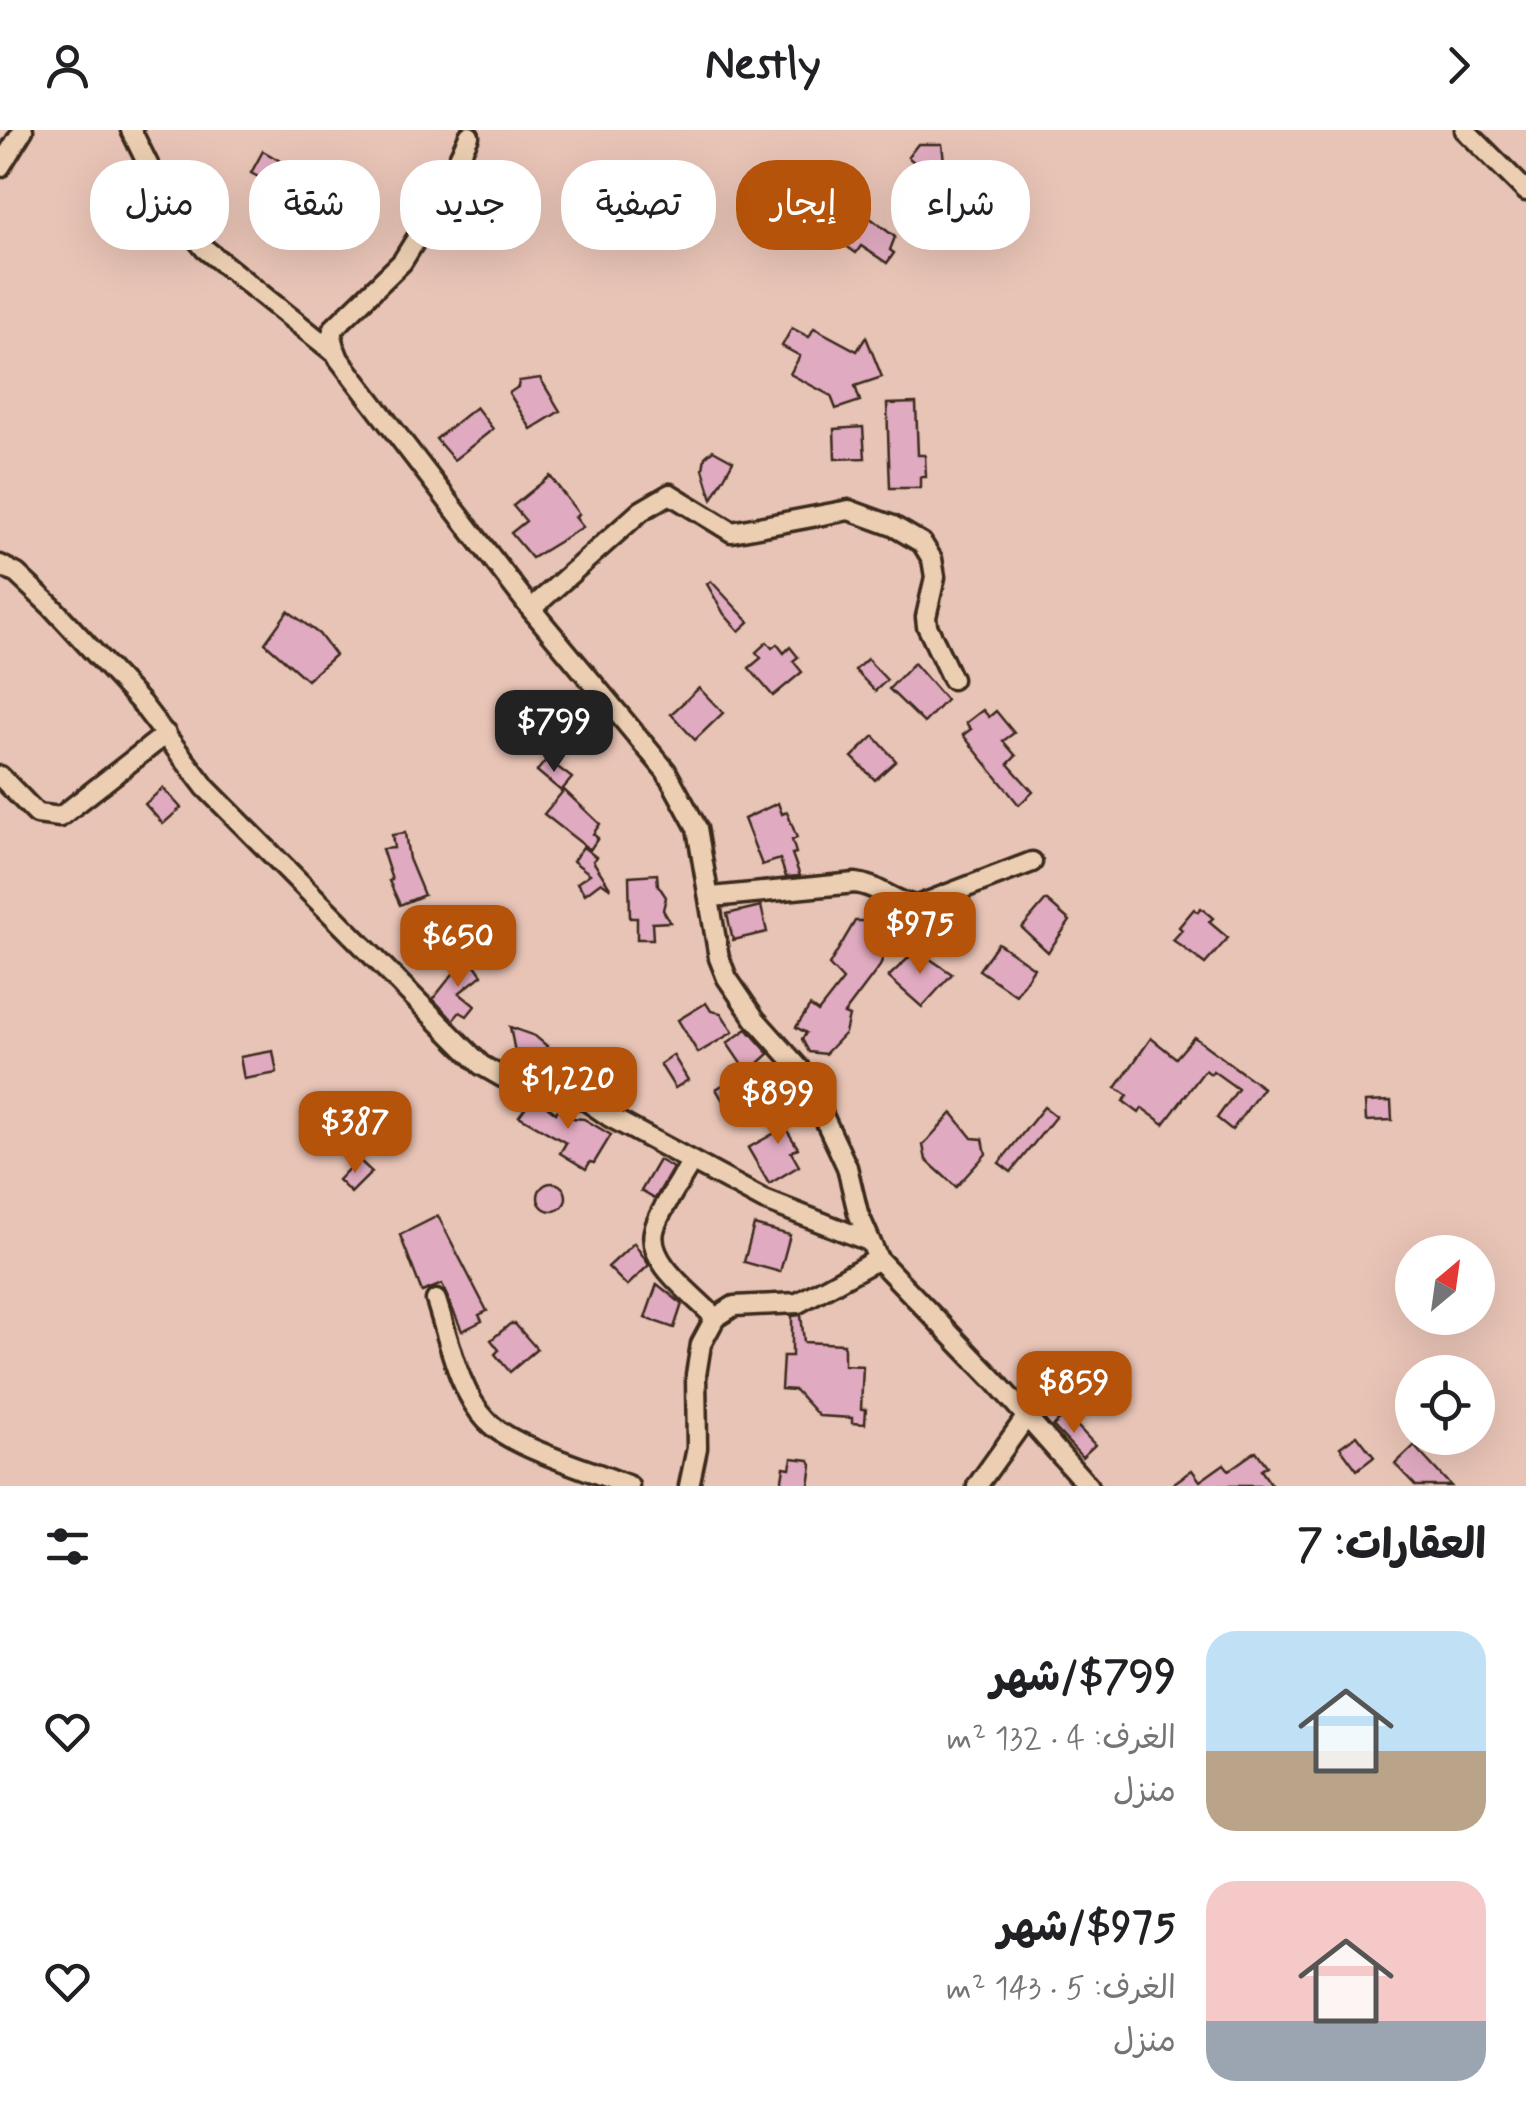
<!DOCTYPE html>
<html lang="ar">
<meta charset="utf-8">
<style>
:root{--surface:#fff;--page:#f2f2f2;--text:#202124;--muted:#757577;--accent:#b45309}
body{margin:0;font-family:Mynerve,"Playpen Sans Arabic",sans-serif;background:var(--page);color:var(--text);direction:rtl;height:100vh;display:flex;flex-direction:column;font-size:38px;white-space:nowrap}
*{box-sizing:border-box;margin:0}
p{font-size:32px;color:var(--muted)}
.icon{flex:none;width:55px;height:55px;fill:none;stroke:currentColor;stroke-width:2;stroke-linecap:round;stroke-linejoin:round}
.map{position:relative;height:1356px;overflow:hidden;direction:ltr}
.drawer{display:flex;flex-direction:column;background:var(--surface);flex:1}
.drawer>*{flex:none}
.guide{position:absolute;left:30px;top:30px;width:1000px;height:90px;direction:rtl;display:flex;gap:20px}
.needle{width:65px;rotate:29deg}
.fabs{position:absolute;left:1395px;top:1105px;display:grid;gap:20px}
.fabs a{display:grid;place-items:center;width:100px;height:100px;border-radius:50%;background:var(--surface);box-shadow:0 10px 40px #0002;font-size:50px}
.price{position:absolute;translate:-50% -85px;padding:0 22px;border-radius:20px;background:var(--accent);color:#fff;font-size:32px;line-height:65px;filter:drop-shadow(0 2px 5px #0008)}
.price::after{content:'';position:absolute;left:50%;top:60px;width:30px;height:22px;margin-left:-15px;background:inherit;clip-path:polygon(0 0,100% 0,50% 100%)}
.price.current{background:#222;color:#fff}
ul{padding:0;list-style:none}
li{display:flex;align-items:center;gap:30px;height:250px;padding:0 40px}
li span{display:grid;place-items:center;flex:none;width:280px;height:200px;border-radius:30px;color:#555}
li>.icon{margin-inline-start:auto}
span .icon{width:120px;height:120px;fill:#fffc;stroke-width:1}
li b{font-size:42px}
h2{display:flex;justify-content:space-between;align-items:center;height:120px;padding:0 40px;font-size:42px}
.pill{padding:0 35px;border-radius:40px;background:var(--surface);box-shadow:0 10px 40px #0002;font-size:35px;line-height:90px}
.pill.current{background:var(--accent);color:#fff}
header{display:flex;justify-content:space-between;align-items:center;height:130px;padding:0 40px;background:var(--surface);font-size:45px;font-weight:700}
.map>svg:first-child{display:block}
</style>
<header><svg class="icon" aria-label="forward" viewBox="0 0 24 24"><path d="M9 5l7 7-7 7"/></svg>Nestly<svg class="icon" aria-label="person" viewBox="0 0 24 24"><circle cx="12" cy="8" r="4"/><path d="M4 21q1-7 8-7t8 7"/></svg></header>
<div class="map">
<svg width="1526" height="1356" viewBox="0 0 1526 1356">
<rect width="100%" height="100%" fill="#e8c4b6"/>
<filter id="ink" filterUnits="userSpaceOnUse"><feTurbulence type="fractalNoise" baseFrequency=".01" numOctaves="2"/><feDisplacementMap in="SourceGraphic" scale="20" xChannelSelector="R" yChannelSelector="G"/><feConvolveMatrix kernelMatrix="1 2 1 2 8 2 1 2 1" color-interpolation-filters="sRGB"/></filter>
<g filter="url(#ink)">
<!-- building -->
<g fill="#e0aac1" stroke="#3b2a1e" stroke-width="2.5">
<path d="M918,14H942L945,40L937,52L908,27Z"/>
<path d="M263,21L287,35L275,56L251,43Z"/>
<path d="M852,74L895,107L890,120L894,123L887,133L861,116L856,123L839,111L844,104L839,100Z"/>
<path d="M792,198L809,207L814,198L857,221L866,207L882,247L855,256L860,271L836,279L831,266L790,244L800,226L782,216Z"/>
<path d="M540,248L560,281L531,299L509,263L518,257L519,251Z"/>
<path d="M916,273L918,325H925L926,347H920V358H890L887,274Z"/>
<path d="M476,277L493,299L454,330L436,309Z"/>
<path d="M863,297L865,328L835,329L834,299Z"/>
<path d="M713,320L733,331L712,369L703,339L705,327Z"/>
<path d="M550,346L579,384L575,387L583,397L532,428L511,403L526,391L513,376Z"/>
<path d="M711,451L749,492L739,501L724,484L707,454Z"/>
<path d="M288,481L319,504L335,525L307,550L265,513Z"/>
<path d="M767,512L772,518L777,514L784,523L790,517L798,527L793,531L802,542L773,566L749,538L761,528L756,522Z"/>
<path d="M867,529L887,550L875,561L855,540Z"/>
<path d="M914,533L946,570L924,593L889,559Z"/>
<path d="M699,558L723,583L695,610L671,584Z"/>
<path d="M983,580L989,587L996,581L1014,603L1003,611L1016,626L1008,634L1033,662L1019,675L963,605L971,599L966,593Z"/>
<path d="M874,606L896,631L875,650L852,627Z"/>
<path d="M547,629L572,648L561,661L537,641Z"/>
<path d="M163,658L181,678L163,694L145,674Z"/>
<path d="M564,660L600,694L593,704L598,708L590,720L544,684Z"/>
<path d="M778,673L782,684L787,682L797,708L792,710L796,723L792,724L800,746L786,747L780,729L762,735L744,689Z"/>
<path d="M405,703L409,729L424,765L400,775L389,751L392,750L382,719L394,718L392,705Z"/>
<path d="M583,717L596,727L593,731L611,759L601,752L585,764L577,753L590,744L573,731Z"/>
<path d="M657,744L658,755L666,767L663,780L670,792L652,793L653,809H637V788H630L629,746Z"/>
<path d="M1046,770L1070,791L1048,822L1022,798Z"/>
<path d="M761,776L767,802L733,810L727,784Z"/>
<path d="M443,778L462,808L458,810L466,822L447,834L420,792Z"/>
<path d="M1201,778L1213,788L1209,792L1228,808L1205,834L1173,810L1182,800L1179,797L1194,779L1198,782Z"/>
<path d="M855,791H865L873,797V806L889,810L880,836L844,884L849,886L845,903L825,924L809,922L802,909L806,903L796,897L810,876L818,882L843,850L829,835Z"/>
<path d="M998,813L1034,838L1016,865L979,840Z"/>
<path d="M917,820L952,844L922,877L888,847Z"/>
<path d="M468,825L482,845L459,863L475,876L467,886L460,882L453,890L433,869Z"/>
<path d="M706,873L711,881L721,883L733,902L698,923L678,890Z"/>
<path d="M510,897L535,906L547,916L534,936L529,938L517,932Z"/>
<path d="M747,899L769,924L750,941L762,961L757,963L765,976L736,993L716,959L746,941L727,913Z"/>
<path d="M1194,907L1263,958L1232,1000L1217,988L1238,959L1213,941L1211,944L1205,940L1164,994L1142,978L1139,983L1123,971L1128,966L1116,958L1151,908L1176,928Z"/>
<path d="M589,918L597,933L579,939L575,948L563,944L566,938L551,931Z"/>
<path d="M273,921L277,943L244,949L240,927Z"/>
<path d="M673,925L688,950L675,958L660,934Z"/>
<path d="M534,966L556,983L558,979L573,988L584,989L611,1005L594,1033L590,1032L586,1039L560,1023L566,1013L519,986Z"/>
<path d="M1391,971L1392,990L1366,991L1365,972Z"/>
<path d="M800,974L805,988L786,999L798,1018L791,1022L799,1036L769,1054L748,1018L780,1000L773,989Z"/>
<path d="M1044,977L1056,986L1011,1042L999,1033Z"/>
<path d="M952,983L972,1008L983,1009L986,1024L956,1057L926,1030L923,1015Z"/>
<path d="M358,1029L372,1042L351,1063L338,1050Z"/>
<path d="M659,1030L673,1038L655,1069L641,1061Z"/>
<circle cx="552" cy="1067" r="14"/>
<path d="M438,1086L487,1181L479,1185L482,1191L462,1201L442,1154L422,1162L400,1105Z"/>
<path d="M754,1095L790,1105L780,1142L744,1132Z"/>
<path d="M634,1113L649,1135L627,1156L608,1137Z"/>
<path d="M657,1154L682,1174L674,1198L645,1188Z"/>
<path d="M801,1185L804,1212L844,1214V1235L863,1236L861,1279H866L865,1294L852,1293V1288L819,1286L795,1260L781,1259L783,1226H792V1186Z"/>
<path d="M510,1194H515L537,1219L510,1242L495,1224L499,1220L491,1210Z"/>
<path d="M1066,1284L1095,1315L1082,1327L1053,1296Z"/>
<path d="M1357,1305L1374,1327L1357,1340L1340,1317Z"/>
<path d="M1414,1316L1451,1356H1416L1395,1334Z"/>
<path d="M1256,1321L1267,1336L1261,1340L1272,1356H1170L1192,1340L1200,1351L1224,1334L1229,1340Z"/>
<path d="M792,1328L809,1330L812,1335L809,1356H781L784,1337L790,1338Z"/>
</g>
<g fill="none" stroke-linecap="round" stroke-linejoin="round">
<!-- minor casing -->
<g stroke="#3b2a1e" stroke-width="25">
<g id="minor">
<path d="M131,0L167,73L205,119L336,224"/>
<path d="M1465,0L1526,61"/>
<path d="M469,6L436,77L402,132L333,199L332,211L339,229L531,479L666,641L697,698L719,828L727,848L755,889L799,938L812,962L847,1037L858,1083L878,1129L995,1251L1088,1356"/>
<path d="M0,37L23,0"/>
<path d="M0,435L17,444L52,477L141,573L206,658L481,935L502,947L568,958L610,987L764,1070L869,1111"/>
<path d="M531,479L641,381L670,364L732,402L849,380L893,396L922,413L932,429L935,447L926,487L927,496L952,549"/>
<path d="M0,646L37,684L60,687L166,604"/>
<path d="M712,767L855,753C878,755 894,773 917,776L1032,732"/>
<path d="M691,1032C682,1050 658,1082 654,1101C647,1134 696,1166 715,1188"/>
<path d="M436,1170C449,1209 458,1261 487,1291C514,1319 590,1339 629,1356"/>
<path d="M689,1356L697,1318L696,1245L701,1214L715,1188L734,1176L798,1173L878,1129"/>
<path d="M977,1356L1027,1286"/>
</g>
</g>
<!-- minor -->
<use href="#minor" stroke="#eccfb2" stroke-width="18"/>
</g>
</g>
</svg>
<div class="fabs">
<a><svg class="needle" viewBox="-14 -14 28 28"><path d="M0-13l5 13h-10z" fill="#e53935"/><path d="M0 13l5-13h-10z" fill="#757577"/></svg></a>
<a><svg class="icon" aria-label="locate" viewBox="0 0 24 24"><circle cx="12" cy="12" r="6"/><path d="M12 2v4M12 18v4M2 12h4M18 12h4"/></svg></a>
</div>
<b class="price current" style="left:554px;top:645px">$799</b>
<b class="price" style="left:920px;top:847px">$975</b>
<b class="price" style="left:458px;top:860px">$650</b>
<b class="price" style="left:568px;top:1002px">$1,220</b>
<b class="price" style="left:778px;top:1017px">$899</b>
<b class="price" style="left:355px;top:1046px">$387</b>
<b class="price" style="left:1074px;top:1306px">$859</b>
<div class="guide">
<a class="pill">شراء</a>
<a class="pill current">إيجار</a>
<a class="pill">تصفية</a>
<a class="pill">جديد</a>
<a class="pill">شقة</a>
<a class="pill">منزل</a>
</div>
</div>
<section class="drawer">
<h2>العقارات: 7<svg class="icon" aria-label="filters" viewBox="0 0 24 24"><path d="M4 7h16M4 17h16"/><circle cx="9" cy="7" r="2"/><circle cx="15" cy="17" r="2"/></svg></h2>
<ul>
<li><span style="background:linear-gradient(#bfe0f5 60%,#b9a48a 0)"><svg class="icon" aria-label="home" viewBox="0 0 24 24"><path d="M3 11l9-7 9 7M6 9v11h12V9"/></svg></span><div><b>$799/شهر</b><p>الغرف: 4 · 132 m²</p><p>منزل</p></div><svg class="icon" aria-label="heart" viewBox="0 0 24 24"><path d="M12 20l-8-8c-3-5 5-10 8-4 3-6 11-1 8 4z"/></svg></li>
<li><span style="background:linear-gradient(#f6c9c9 70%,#9aa5b1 0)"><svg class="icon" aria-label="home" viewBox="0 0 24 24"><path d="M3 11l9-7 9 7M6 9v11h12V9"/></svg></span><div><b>$975/شهر</b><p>الغرف: 5 · 143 m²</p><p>منزل</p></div><svg class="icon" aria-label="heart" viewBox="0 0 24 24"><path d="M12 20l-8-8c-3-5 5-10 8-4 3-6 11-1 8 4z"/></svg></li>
</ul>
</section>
